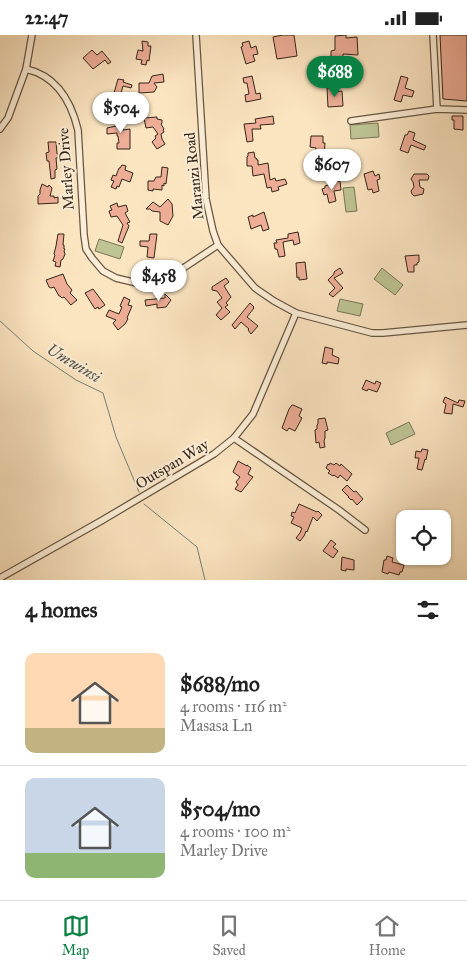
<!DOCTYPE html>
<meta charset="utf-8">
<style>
:root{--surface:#fff;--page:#f6f6f6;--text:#222;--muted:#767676;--line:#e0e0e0;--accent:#0b8043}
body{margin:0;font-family:"IM FELL Great Primer",serif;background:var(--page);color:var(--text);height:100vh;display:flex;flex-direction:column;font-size:19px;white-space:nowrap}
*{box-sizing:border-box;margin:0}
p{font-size:16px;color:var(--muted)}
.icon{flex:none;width:28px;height:28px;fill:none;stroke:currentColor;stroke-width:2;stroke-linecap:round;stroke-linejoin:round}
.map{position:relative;height:545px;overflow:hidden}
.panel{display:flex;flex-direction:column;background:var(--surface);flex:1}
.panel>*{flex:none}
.fabs{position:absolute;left:396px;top:475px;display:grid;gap:10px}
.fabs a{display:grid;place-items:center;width:55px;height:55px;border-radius:10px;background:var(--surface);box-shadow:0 1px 4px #0004;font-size:25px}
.price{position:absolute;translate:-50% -42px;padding:0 11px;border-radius:18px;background:#fff;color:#222;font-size:16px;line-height:32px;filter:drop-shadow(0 1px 2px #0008)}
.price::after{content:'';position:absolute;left:50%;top:30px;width:15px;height:11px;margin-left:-8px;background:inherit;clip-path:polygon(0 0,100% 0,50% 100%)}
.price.on{background:var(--accent);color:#fff}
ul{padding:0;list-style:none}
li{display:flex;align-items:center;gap:15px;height:125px;padding:0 25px}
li+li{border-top:1px solid var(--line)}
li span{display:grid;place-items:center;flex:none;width:140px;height:100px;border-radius:10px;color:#555}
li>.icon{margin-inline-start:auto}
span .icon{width:60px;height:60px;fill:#fffc;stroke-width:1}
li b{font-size:21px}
h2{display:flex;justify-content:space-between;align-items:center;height:60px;padding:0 25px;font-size:21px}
.status{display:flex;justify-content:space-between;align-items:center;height:35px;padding:0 25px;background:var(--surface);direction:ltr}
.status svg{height:14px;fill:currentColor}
.tabs{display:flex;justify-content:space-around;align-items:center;height:70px;border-top:1px solid var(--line);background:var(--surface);font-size:14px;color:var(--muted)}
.tabs a{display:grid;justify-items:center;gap:2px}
.tabs .on{color:var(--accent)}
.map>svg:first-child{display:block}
</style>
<div class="status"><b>22:47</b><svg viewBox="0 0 49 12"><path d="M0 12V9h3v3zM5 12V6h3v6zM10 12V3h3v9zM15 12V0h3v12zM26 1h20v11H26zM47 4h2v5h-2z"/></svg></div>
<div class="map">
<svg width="467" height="545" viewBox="0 0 467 545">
<rect width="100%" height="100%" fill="#fbe4c0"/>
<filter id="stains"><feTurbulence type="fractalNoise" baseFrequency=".004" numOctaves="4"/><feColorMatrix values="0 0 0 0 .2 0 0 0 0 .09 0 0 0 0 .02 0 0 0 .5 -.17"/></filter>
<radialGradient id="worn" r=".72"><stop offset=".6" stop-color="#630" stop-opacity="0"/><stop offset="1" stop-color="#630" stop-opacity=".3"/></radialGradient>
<!-- green -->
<g fill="#bec493" stroke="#797456">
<path d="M378,88L379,102L351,104L350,90Z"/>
<path d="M354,152L357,176L346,177L343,153Z"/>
<path d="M99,204L124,212L120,224L95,216Z"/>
<path d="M382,233L403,250L395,260L374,244Z"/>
<path d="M340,264L363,269L360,281L337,276Z"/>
<path d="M409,387L415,399L391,410L386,398Z"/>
</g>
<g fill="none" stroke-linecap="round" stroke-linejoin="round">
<!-- stream -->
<g stroke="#75807a" stroke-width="1">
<path d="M0,286L33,316L76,345L103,358L116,402L139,457"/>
<path d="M144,469L197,512L205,545"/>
</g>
</g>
<!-- building -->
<g fill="#eead97" stroke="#342518">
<path d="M283,0H294L297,21L277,24L273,2Z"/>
<path d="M346,0V3L357,2L358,20L343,19V24H341V25L331,24V16L335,15V1Z"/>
<path d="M440,0H467V66L443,64Z"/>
<path d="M142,6L148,7V11H151L149,26L147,25L146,30L141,29L142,25L136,24L138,15L143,16Z"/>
<path d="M249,6L251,13L256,11L258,19L253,20L255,26L246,29L241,12L243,11L242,8Z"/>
<path d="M92,15L97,20L102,16L111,27L108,29L105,25L93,34L83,23Z"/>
<path d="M163,39L164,47L154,48L157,52L154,57L139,58V48H149L152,41Z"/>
<path d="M252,41L256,59L260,58L261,64L246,67L245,60L249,59L247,48H244L243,43Z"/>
<path d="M401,41L408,43L405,53L414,56L412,62L403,60L401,67L394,65Z"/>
<path d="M118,44L124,45L123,47L132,50L131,53L123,51L120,61L124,62L122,69H124V74L110,70L113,64L110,63L112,58H114Z"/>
<path d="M327,53H333V57L342,56L343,71L328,72Z"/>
<path d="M273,81L274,89L260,90L261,94H252L253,106L247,107L244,89L256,88L255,84Z"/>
<path d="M452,81H463V95L454,94V85H452Z"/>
<path d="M122,82L123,95L130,94V114H117V108H119L118,101H117V98L107,99V93L116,91L115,83Z"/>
<path d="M157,82V84L162,85V88L161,89L164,94L163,95L164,97L161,99L162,104L165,109L157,114L152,107L156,103L155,101L158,99L153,92L146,93L144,83Z"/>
<path d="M409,96L415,98L413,105L426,111L424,115L411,110L408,118L400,115L405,100H407Z"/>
<path d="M311,101H323V108H325L324,123H322V129L316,128V133H312V126H315L316,113L310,112Z"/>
<path d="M48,107H56L57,119H61L62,122L56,123L57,134L55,135V143L51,144L49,126H47L46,118L49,117Z"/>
<path d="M254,117L255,123H256L257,125H258V130L268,128L270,145L275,143L276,146L285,144L287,149L278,152L279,155L272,157L271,152L267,153L264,139L253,141L252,131H247V122L248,121V118Z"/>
<path d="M122,130L126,131L125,135L133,138L130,147L122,144L119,152L117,151L116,154L111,152L114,146L111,145L113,140L116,141L119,133H120Z"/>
<path d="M162,132L168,133L166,149L164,148V151L162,150V155L153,154V156L148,155V146H154L156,142H161Z"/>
<path d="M373,136L375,141L379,139L380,144L377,145L379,156L373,158L372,154L368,155L364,139Z"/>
<path d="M414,139H427L429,141L428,145H419L420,152L424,154L423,159L414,161L412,159L411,156L414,152L413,147L411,144Z"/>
<path d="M340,146L341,155L334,156L336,166L329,168L327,159L324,160L322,154L325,153V151L334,148V147Z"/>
<path d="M42,149L48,152L49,150L52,153L50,161H54V163L58,162V168L38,169V161L40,159V155Z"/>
<path d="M168,164L172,169L173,181L168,190L160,186V177L152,176L150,174H146L153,167L160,172Z"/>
<path d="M117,168L118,172L126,170L128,176L125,178L130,187L127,188L129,191L122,208L118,206L123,190L117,181L111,182L109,176L112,175L110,171Z"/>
<path d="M264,177L269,194L263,196L261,190L251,194L248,182L253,180V182Z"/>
<path d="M298,197L300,208L294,210L293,205L283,207L285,221L279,222L277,214H275L274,208H277L276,205L288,203V199Z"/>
<path d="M58,199H64L63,210H64V214H65L64,216L65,219L63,224L61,225L60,232L55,231L56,227L53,226L55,220L54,219L56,211Z"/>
<path d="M150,199H157L154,223L147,222L148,212L140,211V206H149Z"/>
<path d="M419,220V227L417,228V230H414V237H408L405,221Z"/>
<path d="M305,227L307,244L299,245V242L297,243L296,228Z"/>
<path d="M340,233L343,238L334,243L343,253L333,262L329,259L335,253L328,245L334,239V237Z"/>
<path d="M63,239L67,249L72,255L70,258L77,265L71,270L64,262L62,263L60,261H59L54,252L51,253L49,252L46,245Z"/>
<path d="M226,243L229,247L224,251L231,262L226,268L228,270L225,272L230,277L221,285L216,280L222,273L217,267L222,263L217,256L212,255V252Z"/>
<path d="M93,254L105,270L99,274L98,272L95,274L85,258Z"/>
<path d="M165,259L171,265L166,272L157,273V269L146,271L145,265L165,263Z"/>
<path d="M124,262L130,265L128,270L132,271L127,283L128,284L125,289L118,295L113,288L116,285L106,281L109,275L119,279L122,272L120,271Z"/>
<path d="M250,268L254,272H253L254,273L247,282L258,291L251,299L248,295L249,294L241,287L235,294L232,290Z"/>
<path d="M325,312L333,314L332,320L339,323L338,329L327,327V329L322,328Z"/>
<path d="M366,345L375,349L376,346L381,348L377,357L368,354L367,356L362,354Z"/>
<path d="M445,362L458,368L459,365L465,366L463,372L453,369L452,379L444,378L446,369L443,367Z"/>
<path d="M293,370L302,374L299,381L302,383L295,396L289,393L287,396L282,393L289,374L292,370Z"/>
<path d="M325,383L328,395L325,396V403L324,406L325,412L320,413L319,407L316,408L315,395L317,394V390L318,389V384Z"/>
<path d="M422,414L428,415L426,425L425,424L422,435L417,434L419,423H415L416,416L421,417Z"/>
<path d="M238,426L247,431V430L251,433L248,439L253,442L241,457L235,454L238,450L236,447L240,442L233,437Z"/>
<path d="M330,428L334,430L336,428L340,431L341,429L352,439L347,446L340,440L338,443L334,440L333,441L328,438L330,436L326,433L328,429L329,430Z"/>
<path d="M347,450L354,457L356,456L363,464L357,470L352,464L351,465L348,462H349L342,455Z"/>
<path d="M299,469L317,477L318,476L322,480L317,486L313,482L307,497L306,496L304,501L300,506L296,503L300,498L302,493L291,488L294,482L291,481L292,477L295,478Z"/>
<path d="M331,505L336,509L333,512L338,516L333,523L323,516Z"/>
<path d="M387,521L393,523L392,527L404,530L402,537H400L399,540L389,537L388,539L382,537L384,525H386Z"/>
<path d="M342,522L354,525V535L346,534V536L341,535Z"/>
</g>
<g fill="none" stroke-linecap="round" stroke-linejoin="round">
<!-- street casing -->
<g stroke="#665542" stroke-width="8">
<g id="street">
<path d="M196,0L206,164L213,196L218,210L255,253L274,266L296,278L372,298H383L467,290"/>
<path d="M433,0L437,74"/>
<path d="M26,34C57,41 71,66 78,95L84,200L86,214L92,223L103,236L116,243L141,249H145L185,232L218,210"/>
<path d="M351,86L437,74L467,75"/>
<path d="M0,94L8,83L26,34L32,0"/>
<path d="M234,403L339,475L365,495"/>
<path d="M0,543L101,486L214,419L234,403L253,379L296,278"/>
</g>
</g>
<!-- street -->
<use href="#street" stroke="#fcedd6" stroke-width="5.5"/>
</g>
<g text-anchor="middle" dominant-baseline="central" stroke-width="4" stroke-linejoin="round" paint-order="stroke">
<!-- street labels -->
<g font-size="15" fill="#342518" stroke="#fcedd6">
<text transform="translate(66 134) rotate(-94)">Marley Drive</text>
<text transform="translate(194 141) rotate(-96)">Maranzi Road</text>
<text transform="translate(172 429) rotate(-31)">Outspan Way</text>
</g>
<!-- water labels -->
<g font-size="16" font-style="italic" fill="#555349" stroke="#fcedd6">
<text transform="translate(74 328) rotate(31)">Umwinsi</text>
</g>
</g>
<rect width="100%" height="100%" filter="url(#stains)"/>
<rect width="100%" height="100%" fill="url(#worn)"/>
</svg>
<div class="fabs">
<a><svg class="icon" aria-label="locate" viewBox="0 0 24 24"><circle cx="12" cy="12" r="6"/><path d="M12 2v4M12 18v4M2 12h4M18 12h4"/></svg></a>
</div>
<b class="price on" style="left:335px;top:63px">$688</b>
<b class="price" style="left:121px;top:99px">$504</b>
<b class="price" style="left:332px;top:156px">$607</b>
<b class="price" style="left:159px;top:267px">$458</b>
</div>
<section class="panel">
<h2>4 homes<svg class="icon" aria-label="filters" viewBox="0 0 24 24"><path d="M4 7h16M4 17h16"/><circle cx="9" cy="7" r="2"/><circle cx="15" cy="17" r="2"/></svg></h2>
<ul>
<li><span style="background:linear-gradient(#ffd9b3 75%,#c2b280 0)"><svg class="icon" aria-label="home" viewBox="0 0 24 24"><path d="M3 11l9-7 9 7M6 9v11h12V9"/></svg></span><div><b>$688/mo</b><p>4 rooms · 116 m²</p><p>Masasa Ln</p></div></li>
<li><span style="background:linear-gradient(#c9d6e8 75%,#8fb573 0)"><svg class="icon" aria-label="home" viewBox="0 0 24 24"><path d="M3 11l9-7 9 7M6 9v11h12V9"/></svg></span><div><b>$504/mo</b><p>4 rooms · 100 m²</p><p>Marley Drive</p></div></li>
</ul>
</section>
<nav class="tabs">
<a class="on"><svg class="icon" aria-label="map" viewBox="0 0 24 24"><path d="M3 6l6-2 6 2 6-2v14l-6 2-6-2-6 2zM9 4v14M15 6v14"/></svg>Map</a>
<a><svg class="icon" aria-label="saved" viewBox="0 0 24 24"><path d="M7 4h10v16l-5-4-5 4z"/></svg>Saved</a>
<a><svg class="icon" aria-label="home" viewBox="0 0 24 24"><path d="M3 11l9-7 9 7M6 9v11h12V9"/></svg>Home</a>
</nav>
